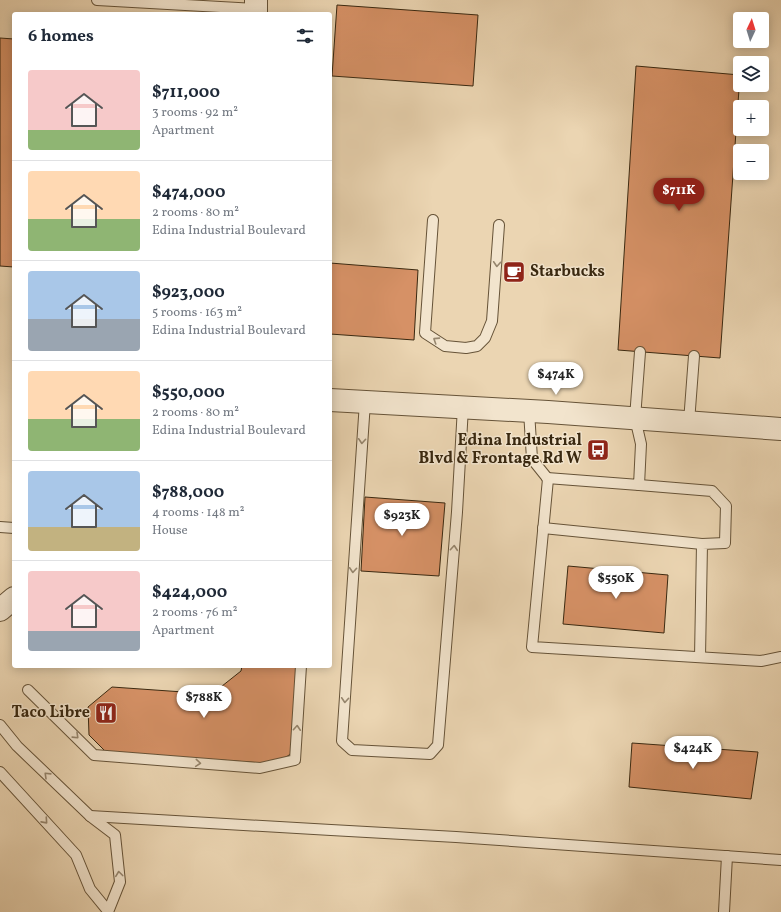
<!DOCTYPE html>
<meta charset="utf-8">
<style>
:root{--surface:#fff;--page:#f6f6f7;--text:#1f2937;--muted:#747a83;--line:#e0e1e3;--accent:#8f2418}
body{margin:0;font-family:Vollkorn,serif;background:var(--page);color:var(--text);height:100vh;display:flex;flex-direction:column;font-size:15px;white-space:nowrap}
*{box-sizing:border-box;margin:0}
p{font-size:13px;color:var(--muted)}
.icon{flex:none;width:22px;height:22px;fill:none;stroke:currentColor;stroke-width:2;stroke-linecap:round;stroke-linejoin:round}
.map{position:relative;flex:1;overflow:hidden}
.side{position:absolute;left:12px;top:12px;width:320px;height:656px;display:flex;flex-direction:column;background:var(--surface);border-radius:4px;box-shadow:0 2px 10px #0003}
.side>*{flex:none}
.needle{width:26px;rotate:4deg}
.tools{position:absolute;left:733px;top:12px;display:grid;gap:8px}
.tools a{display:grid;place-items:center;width:36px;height:36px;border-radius:4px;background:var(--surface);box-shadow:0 2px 10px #0003;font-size:20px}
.price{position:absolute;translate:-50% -34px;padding:0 9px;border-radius:14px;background:#fff;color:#222;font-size:13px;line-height:26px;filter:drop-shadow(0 1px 2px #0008)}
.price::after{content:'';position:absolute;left:50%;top:24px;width:12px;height:9px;margin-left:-6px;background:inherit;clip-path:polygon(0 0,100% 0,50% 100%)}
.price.active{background:var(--accent);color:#fff}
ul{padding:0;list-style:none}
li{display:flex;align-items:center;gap:12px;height:100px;padding:0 16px}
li+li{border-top:1px solid var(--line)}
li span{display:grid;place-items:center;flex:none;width:112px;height:80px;border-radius:4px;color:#555}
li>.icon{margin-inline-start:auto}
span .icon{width:48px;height:48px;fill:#fffc;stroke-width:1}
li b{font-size:17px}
h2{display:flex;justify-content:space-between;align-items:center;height:48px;padding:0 16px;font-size:17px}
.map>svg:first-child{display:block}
</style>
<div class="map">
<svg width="781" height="912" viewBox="0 0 781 912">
<rect width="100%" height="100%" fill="#ebd5b2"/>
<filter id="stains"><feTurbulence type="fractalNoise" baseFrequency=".005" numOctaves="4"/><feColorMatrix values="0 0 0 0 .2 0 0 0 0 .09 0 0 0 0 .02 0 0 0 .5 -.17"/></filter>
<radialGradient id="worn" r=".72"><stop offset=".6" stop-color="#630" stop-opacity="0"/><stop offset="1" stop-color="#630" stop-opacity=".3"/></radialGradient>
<!-- building -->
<g fill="#d69166" stroke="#392810">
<path d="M337,5L478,15L473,86L332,76Z"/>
<path d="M0,38L14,39V267L0,266Z"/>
<path d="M636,66L740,75L720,358L618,350Z"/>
<path d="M330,263L418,270L414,340L330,334Z"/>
<path d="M365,497L445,503L439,576L361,571Z"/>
<path d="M568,566L668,575L664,633L563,624Z"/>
<path d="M242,666H299L293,752L277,764L106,752L89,735L88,707L112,687L212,694L241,671Z"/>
<path d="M632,743L758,752L751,799L629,787Z"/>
</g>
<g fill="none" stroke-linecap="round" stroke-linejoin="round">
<!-- service casing -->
<g stroke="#665338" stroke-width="12">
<g id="service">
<path d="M97,0L256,9"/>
<path d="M433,220L425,333L445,346L466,348L477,346L485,338L492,321L499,225"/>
<path d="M365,402L342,741L352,750L430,754L438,745L457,512L463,407"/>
<path d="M529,411L532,459L548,479L532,647L761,661L781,657"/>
<path d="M689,422L694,356"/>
<path d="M547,478L639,485L641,444L635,418L640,352"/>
<path d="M639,485L712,491L726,506L725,543L702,544L700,657"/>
<path d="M0,527L14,528"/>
<path d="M543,528L702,544"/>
<path d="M28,690L94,755L260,768L295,760L301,666"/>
<path d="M0,725L17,746L90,816L115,835L120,882L108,912"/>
<path d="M0,772L76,855L90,889L108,911"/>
<path d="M90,816L331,830L456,837L781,860"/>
<path d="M724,912L727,856"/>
</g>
</g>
<!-- tertiary casing -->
<g stroke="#665338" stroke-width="24">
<g id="tertiary">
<path d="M256,14V0"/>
<path d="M330,400L548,412L781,429"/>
<path d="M0,610L14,598"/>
</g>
</g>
<!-- service -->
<use href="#service" stroke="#f2e4cd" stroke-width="10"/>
<!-- tertiary -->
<use href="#tertiary" stroke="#f2e4cd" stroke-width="22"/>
</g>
<!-- one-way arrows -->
<defs><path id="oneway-chevron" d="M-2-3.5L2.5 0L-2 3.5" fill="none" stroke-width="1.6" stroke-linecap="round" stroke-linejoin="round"/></defs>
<g stroke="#96866e">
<use href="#oneway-chevron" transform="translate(497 264) rotate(94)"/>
<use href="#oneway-chevron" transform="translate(436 340) rotate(-147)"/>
<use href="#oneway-chevron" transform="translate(362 441) rotate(94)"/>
<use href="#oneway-chevron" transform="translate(454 548) rotate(-85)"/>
<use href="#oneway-chevron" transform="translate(353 570) rotate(94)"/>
<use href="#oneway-chevron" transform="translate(345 700) rotate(94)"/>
<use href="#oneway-chevron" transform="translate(297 728) rotate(-86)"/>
<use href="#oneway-chevron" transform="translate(76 736) rotate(44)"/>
<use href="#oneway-chevron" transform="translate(198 763) rotate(5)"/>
<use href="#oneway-chevron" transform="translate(47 775) rotate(-136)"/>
<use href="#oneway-chevron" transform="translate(45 821) rotate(48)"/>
<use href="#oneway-chevron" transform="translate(119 874) rotate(-97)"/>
</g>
<!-- icons -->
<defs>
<g id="cafe-square" transform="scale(1.15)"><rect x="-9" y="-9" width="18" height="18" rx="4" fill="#8f2418" stroke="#f2e4cd"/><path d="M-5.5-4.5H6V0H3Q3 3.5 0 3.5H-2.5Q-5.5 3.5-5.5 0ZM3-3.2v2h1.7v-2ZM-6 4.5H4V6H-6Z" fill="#fff"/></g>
<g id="bus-square" transform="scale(1.15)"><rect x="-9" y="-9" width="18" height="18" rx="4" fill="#8f2418" stroke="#f2e4cd"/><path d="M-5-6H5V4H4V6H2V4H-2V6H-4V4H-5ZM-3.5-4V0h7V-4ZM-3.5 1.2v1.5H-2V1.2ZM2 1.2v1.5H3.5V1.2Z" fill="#fff"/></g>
<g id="restaurant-square" transform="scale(1.15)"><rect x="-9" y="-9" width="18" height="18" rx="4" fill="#8f2418" stroke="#f2e4cd"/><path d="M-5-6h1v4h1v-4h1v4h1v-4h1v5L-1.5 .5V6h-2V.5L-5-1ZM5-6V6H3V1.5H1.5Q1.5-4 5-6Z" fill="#fff"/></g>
</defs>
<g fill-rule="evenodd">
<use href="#cafe-square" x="514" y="272"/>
<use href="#bus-square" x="598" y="450"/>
<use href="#restaurant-square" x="106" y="713"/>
</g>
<g text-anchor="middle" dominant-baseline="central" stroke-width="3" stroke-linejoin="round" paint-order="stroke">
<!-- poi labels -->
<g font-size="16" font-weight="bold" fill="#392810" stroke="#f2e4cd" text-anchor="end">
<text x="530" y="272" text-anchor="start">Starbucks</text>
<text x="582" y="441">Edina Industrial<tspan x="582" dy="18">Blvd &amp; Frontage Rd W</tspan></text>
<text x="90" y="713">Taco Libre</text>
</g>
</g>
<rect width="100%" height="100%" filter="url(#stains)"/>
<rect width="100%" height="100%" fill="url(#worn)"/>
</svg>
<div class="tools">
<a><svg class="needle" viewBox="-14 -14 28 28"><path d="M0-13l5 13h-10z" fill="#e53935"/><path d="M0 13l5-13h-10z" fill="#747a83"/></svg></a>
<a><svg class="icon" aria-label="layers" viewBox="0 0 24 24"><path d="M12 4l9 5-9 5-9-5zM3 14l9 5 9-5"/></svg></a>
<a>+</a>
<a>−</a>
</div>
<b class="price active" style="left:679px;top:212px">$711K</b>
<b class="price" style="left:556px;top:396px">$474K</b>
<b class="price" style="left:402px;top:537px">$923K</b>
<b class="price" style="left:616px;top:600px">$550K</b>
<b class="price" style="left:204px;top:719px">$788K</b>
<b class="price" style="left:693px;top:770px">$424K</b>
<section class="side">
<h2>6 homes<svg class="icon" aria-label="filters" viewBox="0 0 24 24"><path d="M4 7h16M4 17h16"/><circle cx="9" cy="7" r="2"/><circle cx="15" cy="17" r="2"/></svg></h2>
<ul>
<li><span style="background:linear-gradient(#f6c9c9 75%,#8fb573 0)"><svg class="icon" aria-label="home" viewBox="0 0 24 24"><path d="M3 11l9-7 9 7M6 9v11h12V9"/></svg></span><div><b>$711,000</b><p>3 rooms · 92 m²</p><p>Apartment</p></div></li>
<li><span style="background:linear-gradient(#ffd9b3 60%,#8fb573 0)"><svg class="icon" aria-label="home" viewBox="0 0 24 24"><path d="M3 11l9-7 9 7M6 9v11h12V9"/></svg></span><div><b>$474,000</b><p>2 rooms · 80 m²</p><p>Edina Industrial Boulevard</p></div></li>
<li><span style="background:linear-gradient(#a9c7e8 60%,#9aa5b1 0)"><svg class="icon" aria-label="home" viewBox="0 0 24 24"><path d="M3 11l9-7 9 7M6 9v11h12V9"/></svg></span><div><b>$923,000</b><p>5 rooms · 163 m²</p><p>Edina Industrial Boulevard</p></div></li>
<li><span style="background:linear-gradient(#ffd9b3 60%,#8fb573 0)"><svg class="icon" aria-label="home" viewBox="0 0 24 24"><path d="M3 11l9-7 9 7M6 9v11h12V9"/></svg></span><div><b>$550,000</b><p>2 rooms · 80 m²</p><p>Edina Industrial Boulevard</p></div></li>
<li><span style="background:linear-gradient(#a9c7e8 70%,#c2b280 0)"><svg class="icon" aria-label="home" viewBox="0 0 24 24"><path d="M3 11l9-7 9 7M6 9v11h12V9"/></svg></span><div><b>$788,000</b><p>4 rooms · 148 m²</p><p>House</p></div></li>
<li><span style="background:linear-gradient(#f6c9c9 75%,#9aa5b1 0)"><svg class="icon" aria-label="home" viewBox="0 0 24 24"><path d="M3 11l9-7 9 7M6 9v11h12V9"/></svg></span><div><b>$424,000</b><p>2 rooms · 76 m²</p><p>Apartment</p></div></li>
</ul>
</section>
</div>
